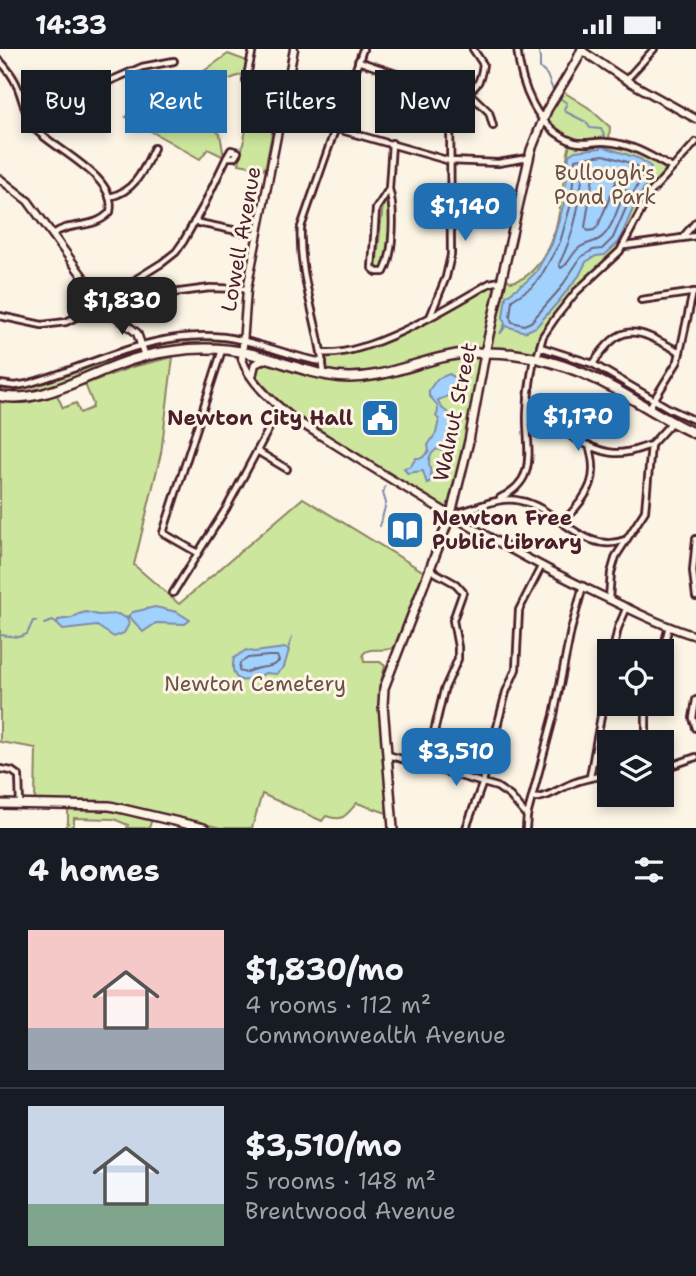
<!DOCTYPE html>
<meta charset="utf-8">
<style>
:root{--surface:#171b24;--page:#242831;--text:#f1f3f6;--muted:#9ea1a6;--line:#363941;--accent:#1f6fb2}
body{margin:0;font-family:"Shantell Sans",sans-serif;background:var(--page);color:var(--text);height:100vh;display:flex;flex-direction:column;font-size:26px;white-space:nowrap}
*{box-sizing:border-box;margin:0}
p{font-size:23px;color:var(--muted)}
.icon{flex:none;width:38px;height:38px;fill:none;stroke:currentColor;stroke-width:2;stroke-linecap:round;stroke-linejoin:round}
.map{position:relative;height:779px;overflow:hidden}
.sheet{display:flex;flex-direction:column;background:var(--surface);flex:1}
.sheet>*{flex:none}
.hud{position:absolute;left:21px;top:21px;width:654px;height:63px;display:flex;gap:14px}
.controls{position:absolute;left:597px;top:590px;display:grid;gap:14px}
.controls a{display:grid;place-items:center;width:77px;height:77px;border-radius:0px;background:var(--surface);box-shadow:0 4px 10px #0003;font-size:35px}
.price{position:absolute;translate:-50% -60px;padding:0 16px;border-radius:14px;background:var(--accent);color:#fff;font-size:23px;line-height:46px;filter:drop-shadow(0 2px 4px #0008)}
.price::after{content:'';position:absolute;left:50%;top:42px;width:21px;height:16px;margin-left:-10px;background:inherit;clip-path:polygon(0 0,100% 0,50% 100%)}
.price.selected{background:#222;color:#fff}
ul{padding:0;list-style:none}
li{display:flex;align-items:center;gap:21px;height:175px;padding:0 28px}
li+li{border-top:2px solid var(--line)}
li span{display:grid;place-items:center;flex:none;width:196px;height:140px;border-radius:0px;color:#555}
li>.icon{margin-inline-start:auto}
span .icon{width:84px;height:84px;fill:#fffc;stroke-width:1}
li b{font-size:30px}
h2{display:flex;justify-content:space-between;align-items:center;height:84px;padding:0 28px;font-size:30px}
.pill{padding:0 24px;border-radius:0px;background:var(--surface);box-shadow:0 4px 10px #0003;font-size:24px;line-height:63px}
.pill.selected{background:var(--accent);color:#fff}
.status{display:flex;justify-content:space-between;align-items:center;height:49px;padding:0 35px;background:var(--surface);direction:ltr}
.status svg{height:19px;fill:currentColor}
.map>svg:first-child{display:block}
</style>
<div class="status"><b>14:33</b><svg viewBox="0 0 49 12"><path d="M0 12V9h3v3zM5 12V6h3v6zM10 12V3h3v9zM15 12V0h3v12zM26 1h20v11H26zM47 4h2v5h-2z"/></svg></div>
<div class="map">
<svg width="696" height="779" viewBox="0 0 696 779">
<rect width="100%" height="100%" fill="#fcf5e5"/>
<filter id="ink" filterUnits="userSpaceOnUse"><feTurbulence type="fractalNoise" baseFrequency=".0143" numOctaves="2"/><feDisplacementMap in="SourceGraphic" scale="14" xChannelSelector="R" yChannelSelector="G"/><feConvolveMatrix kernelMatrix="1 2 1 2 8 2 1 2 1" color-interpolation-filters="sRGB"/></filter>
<g filter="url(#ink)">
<!-- green -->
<g fill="#cde69d" stroke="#8c8264" stroke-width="2">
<path d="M228,5L247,12L243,25L230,30L204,32L197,67L220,85L224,108L208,100L200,110L126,68L145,55L184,36Z"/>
<path d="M277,39H281L265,120L239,115L250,61L276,44Z"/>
<path d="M559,40L589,59L610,78L609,93L625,97L672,119L656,136L627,193L576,243L548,280L540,298L579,310L696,372V385L628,347L549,312L485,303L451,465L294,370L252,328L261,311L227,301L164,303L44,344L0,347V335L20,337L119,302L176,289H228L322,313V304H345L403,281L490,234L500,232L501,226L511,233C537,230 554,191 558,169C564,143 563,117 571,92L562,88L543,70Z"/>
<path d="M387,154L390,157C390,177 391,205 381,222L376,219L383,155Z"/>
<path d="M173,308L161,404L134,516L179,555L303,449L424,523L394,598C384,605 371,596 363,605L364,613H380L385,617L379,641L387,764L357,754C345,767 344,773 326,767L322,772L262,745L252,779H221L122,755L35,751L36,699L0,693V353L27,354L57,346L63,359L76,354L80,364L92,359L93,355L85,335L132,318Z"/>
<path d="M68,760L109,762L152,770L149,779H127L128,776L114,770L74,769V775L70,779H64L68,774Z"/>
</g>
<!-- water -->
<g fill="#a1d1fd" stroke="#7e8aa9" stroke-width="2">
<path d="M602,97L640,110L651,118L649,123L651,127L635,155L619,193L605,206L596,207L586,213L579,227L558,253L536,278L525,283L506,277L500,285L505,275L503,268L506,247L527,232L536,223L552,195L564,154L569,106L575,102L601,99Z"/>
<path d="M449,325L462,332L467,331L457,334L451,346L438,351C440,359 442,359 448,364C461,375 452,392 446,403L437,400C423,410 432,417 431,431L427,435L423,422L407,424L404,419L411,417L416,409H422L429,402L428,396L436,384L439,371L436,367C441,360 435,352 429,347V341L437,330Z"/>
<path d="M155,558L177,563L190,571L185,575L156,574L143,583L130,568L127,570L129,575L124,584L114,588L97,577L63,581L57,575L58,571L72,569L79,565L86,563L98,566L118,565L126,569L133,563Z"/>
<path d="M285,599L289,601L284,618L277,625L265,624L259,628L254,626C239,640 230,625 234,609L246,601L254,603Z"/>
</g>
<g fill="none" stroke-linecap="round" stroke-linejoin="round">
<!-- shore -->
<g stroke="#6d667f" stroke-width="2">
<path d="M604,106L634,115L642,121V128L629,152L613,189L602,200L593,201L581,208L560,240L531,273L524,276L512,273L510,268L512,251L532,238L541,227L560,193L571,155L575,110Z"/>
<path d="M604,115L630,123L632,128C621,144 616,175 603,187C597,194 586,193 579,199C571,205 569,216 561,219L559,215C575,184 580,154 583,119Z"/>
<path d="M603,125L615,129L616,133L598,177L594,181L588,182L585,178L593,128Z"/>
<path d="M268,607H277L279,612C271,621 256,616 246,624L239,622L240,614L248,609Z"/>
</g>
<!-- stream -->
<g stroke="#7e8aa9" stroke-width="2">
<path d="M538,0L540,7V19L547,26L553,41"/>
<path d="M561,50L567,54L564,60L566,63L586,73L590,79L601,80L605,88"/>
<path d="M380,477L386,454L383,444L385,438"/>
<path d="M44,575L53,572L57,575"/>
<path d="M0,586L19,588L27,585L33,572H37"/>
<path d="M288,600L292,588"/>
</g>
<!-- minor casing -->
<g stroke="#4a1f2b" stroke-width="10">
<g id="minor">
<path d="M517,0C521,36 536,80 574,93C585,96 595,92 606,93C630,94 651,107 672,119"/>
<path d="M0,12C25,38 18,53 34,79C55,101 118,128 110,163C94,181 71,172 53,185"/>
<path d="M358,12L402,27"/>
<path d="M246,31L253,0"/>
<path d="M626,31L654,0"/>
<path d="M469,44L489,63L493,77"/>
<path d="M23,46L63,38L105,34L142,18L174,12"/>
<path d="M334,79L450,112L498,114L528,109"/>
<path d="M389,140C395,160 394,204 384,223H377L372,219L376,160L389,140L392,94"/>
<path d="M109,148C135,143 144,120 154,99"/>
<path d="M194,173L257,186"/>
<path d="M683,189L696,187"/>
<path d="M625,197L682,189L696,173"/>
<path d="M138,229L160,241L172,244L210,239L247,240"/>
<path d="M641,251L696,243"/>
<path d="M0,267L42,276L66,273L103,255L138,229L162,214L176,203L183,193L204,156L227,108H235L238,103L231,101L227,108"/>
<path d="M430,268L446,228L451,206L450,58L454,50C473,40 480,40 483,15L473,0"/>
<path d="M540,298L593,315L670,360L696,372"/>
<path d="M322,304C366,309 451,257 490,234L500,232"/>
<path d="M537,309L543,287L556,268L576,243L620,202L651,143L696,93"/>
<path d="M593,315C623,269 638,281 680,303"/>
<path d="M324,325C320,277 298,228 301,178L363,0"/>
<path d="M0,335L15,337L27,335C93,317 153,280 224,288C258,292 289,308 323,313"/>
<path d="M528,348C541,372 587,401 614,404C627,405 638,400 651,396"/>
<path d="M649,359L678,312L693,243"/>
<path d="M257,402L287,420"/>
<path d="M500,449C538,431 527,403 527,369C527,348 531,328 534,309"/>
<path d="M452,465C476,461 496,446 521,452C557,459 585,507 625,491"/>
<path d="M563,474C586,446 601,434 589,396"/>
<path d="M696,490L693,522L696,548"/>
<path d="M198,504L163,484L222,301"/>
<path d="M173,544L227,458L280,359"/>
<path d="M609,550L611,524L616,507L645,462L651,396L671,374"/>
<path d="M613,602L618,579L627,558"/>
<path d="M662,604L669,577"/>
<path d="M696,651L693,669L696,679"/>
<path d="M646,693V668L648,654"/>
<path d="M388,706L497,738L510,747L527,767"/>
<path d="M426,717L444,641L458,610V598L453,571L463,543L456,535L429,520"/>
<path d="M0,720L12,722L19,727L20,756"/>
<path d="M662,720L696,708"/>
<path d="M590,728L609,623"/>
<path d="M534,749C549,749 561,738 576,733C587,729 597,727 609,726"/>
<path d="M466,779L483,733L506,643L516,620L519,561L541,518"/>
<path d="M526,779L527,767L554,666L571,581L583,537"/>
</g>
</g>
<!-- tertiary casing -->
<g stroke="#4a1f2b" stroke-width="11">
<g id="tertiary">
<path d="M294,0L247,240L242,310C249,333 275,355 294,370C394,432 492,495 598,545C630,560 662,577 696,587"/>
<path d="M581,1L626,31L696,70"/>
<path d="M0,130L28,152L100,251L117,268L137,284L145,307"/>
<path d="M252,328L255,315L266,310"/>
</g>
</g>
<!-- secondary casing -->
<g stroke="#4a1f2b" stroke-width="12">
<g id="secondary">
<path d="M0,755L110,757L204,779"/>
<path d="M393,779L383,656L384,639L451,465L469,392L486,299L531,101L547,61L576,13L582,0"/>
</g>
</g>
<!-- primary casing -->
<g stroke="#4a1f2b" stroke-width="13">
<path id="primary" d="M0,347C39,355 81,329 117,316C135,309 154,304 173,302C200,298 226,299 252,305C282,312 309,325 340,328C386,332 425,307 470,304C521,300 573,316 617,341C644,356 668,373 696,385"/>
</g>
<!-- minor -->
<use href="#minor" stroke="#fcf5e5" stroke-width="4.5"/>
<!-- tertiary -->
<use href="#tertiary" stroke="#fcf5e5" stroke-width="6"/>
<!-- secondary -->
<use href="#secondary" stroke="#fcf5e5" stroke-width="7"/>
<!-- primary -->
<use href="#primary" stroke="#fcf5e5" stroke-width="8"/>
</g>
</g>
<!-- icons -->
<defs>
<g id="civic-square" transform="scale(2.0125)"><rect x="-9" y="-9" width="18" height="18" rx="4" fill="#1f6fb2" stroke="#fcf5e5"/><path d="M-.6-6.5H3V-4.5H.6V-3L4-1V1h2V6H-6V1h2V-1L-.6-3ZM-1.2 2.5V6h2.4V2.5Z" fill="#fff"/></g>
<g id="library-square" transform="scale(2.0125)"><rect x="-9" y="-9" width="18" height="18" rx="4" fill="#1f6fb2" stroke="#fcf5e5"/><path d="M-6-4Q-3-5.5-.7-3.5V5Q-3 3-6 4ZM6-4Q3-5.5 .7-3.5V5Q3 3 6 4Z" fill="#fff"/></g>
</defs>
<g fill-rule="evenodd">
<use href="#civic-square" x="380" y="369"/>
<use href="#library-square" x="405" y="481"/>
</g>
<g text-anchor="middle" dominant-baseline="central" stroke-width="6" stroke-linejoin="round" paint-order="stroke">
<!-- park labels -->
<g font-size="21" fill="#6b5148" stroke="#fcf5e5">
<text x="605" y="124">Bullough's<tspan x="605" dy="24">Pond Park</tspan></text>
<text x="255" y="635">Newton Cemetery</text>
</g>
<!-- street labels -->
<g font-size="21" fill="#4a1f2b" stroke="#fcf5e5">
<text transform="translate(241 190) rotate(-80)">Lowell Avenue</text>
<text transform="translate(455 363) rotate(-78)">Walnut Street</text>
</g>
<!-- poi labels -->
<g font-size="21" font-weight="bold" fill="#4a1f2b" stroke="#fcf5e5" text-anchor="end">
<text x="353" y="369">Newton City Hall</text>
<text x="432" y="469" text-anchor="start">Newton Free<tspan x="432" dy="24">Public Library</tspan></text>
</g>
</g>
</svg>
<div class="controls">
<a><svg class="icon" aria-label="locate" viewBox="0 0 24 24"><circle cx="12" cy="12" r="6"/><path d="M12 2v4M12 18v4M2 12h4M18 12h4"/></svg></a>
<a><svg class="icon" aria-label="layers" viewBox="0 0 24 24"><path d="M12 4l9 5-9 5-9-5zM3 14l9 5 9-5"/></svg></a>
</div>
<b class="price" style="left:465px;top:194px">$1,140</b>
<b class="price selected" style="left:122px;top:288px">$1,830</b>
<b class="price" style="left:578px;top:404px">$1,170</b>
<b class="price" style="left:456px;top:739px">$3,510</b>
<div class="hud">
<a class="pill">Buy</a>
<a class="pill selected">Rent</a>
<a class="pill">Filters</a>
<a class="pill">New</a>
</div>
</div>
<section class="sheet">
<h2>4 homes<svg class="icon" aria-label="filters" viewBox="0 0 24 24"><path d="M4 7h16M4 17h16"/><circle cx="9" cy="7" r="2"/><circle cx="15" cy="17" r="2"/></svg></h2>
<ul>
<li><span style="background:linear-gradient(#f6c9c9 70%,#9aa5b1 0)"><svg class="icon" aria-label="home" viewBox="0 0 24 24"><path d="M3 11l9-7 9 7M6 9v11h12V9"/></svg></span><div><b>$1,830/mo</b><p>4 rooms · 112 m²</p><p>Commonwealth Avenue</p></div></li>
<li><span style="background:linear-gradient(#c9d6e8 70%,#7fa58c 0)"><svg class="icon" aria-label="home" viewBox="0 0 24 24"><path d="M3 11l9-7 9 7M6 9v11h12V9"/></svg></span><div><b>$3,510/mo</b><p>5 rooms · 148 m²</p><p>Brentwood Avenue</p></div></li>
</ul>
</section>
